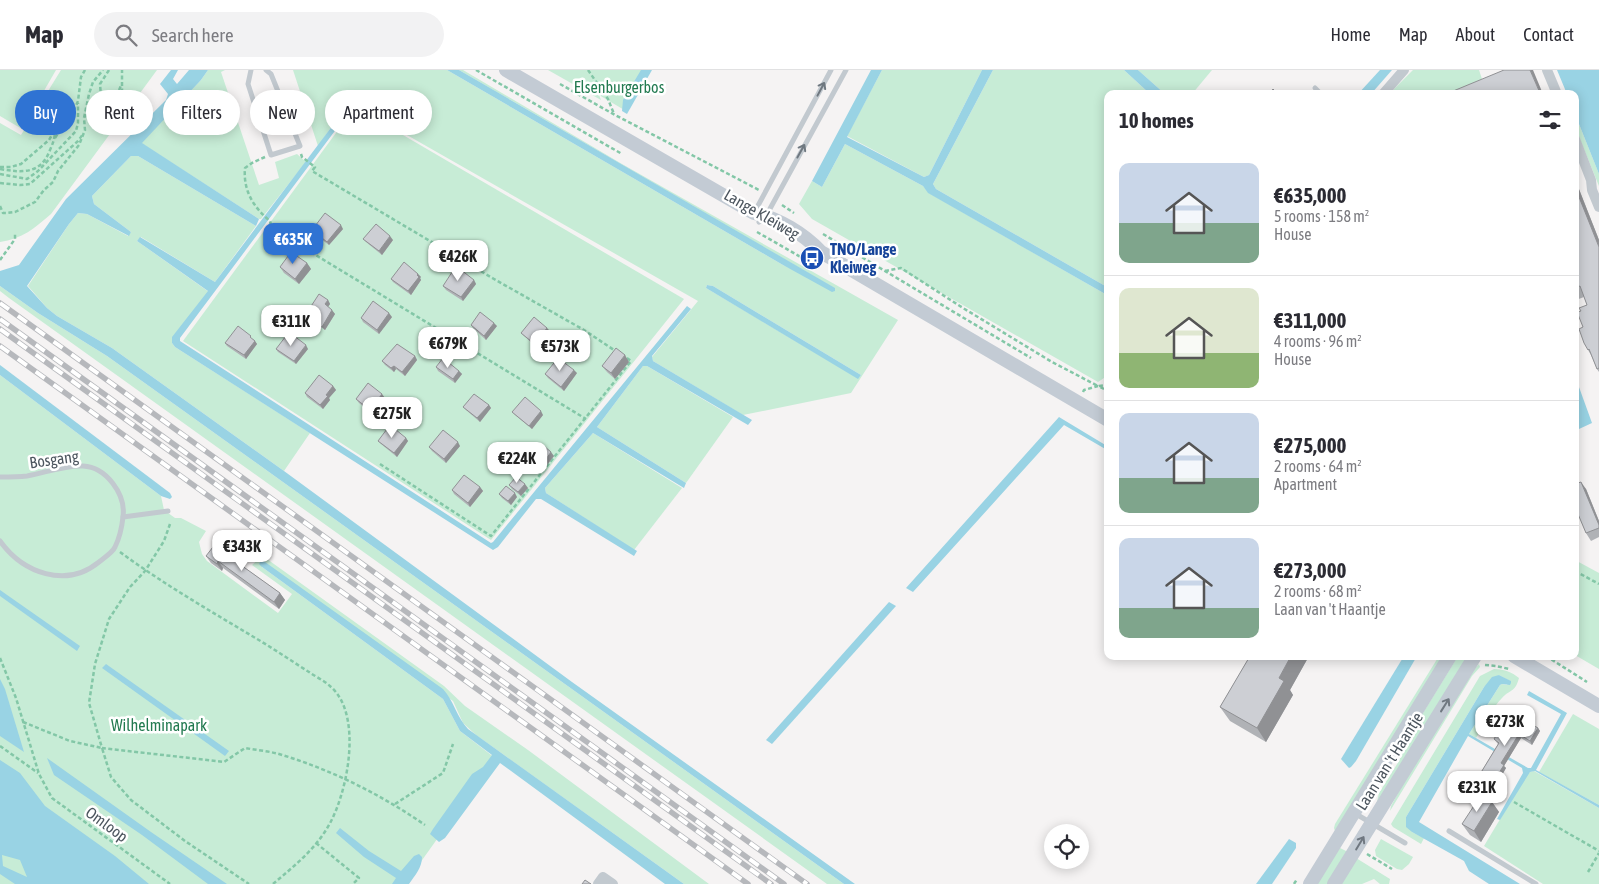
<!DOCTYPE html>
<meta charset="utf-8">
<style>
:root{--surface:#fff;--page:#f2f2f3;--text:#2b2b33;--muted:#7c7c81;--line:#e1e1e2;--accent:#2f73d3}
body{margin:0;font-family:"Asap Condensed",sans-serif;background:var(--page);color:var(--text);height:100vh;display:flex;flex-direction:column;font-size:19px;white-space:nowrap}
*{box-sizing:border-box;margin:0}
p{font-size:16px;color:var(--muted)}
.icon{flex:none;width:28px;height:28px;fill:none;stroke:currentColor;stroke-width:2;stroke-linecap:round;stroke-linejoin:round}
.map{position:relative;flex:1;overflow:hidden}
.details{position:absolute;left:1104px;top:20px;width:475px;height:570px;display:flex;flex-direction:column;background:var(--surface);border-radius:10px;box-shadow:0 2px 12px #0003}
.details>*{flex:none}
.banner{position:absolute;left:15px;top:20px;width:475px;height:45px;display:flex;gap:10px}
.buttons{position:absolute;left:1044px;top:754px;display:grid;gap:10px}
.buttons a{display:grid;place-items:center;width:45px;height:45px;border-radius:50%;background:var(--surface);box-shadow:0 2px 12px #0003;font-size:25px}
.price{position:absolute;translate:-50% -42px;padding:0 11px;border-radius:10px;background:#fff;color:#222;font-size:16px;line-height:32px;filter:drop-shadow(0 1px 2px #0008)}
.price::after{content:'';position:absolute;left:50%;top:30px;width:15px;height:11px;margin-left:-8px;background:inherit;clip-path:polygon(0 0,100% 0,50% 100%)}
.price.on{background:var(--accent);color:#fff}
ul{padding:0;list-style:none}
li{display:flex;align-items:center;gap:15px;height:125px;padding:0 15px}
li+li{border-top:1px solid var(--line)}
li span{display:grid;place-items:center;flex:none;width:140px;height:100px;border-radius:10px;color:#555}
li>.icon{margin-inline-start:auto}
span .icon{width:60px;height:60px;fill:#fffc;stroke-width:1}
li b{font-size:21px}
h2{display:flex;justify-content:space-between;align-items:center;height:60px;padding:0 15px;font-size:21px}
.chip{padding:0 18px;border-radius:22px;background:var(--surface);box-shadow:0 2px 12px #0003;font-size:18px;line-height:45px}
.chip.on{background:var(--accent);color:#fff}
header{display:flex;align-items:center;gap:30px;box-sizing:border-box;height:70px;padding:0 25px;background:var(--surface);border-bottom:1px solid var(--line)}
header strong{font-size:24px}
nav{display:flex;gap:28px;margin-inline-start:auto;font-size:18px}
.search{width:350px;height:45px;background:var(--page);display:flex;align-items:center;gap:12px;box-sizing:border-box;padding:0 18px;border-radius:28px;color:var(--muted);font-size:19px}
.map>svg:first-child{display:block}
</style>
<header>
<strong>Map</strong>
<div class="search"><svg class="icon" aria-label="search" viewBox="0 0 24 24"><circle cx="10" cy="10" r="6"/><path d="M15 15l6 6"/></svg>Search here</div>
<nav><a>Home</a><a>Map</a><a>About</a><a>Contact</a></nav>
</header>
<div class="map">
<svg width="1599" height="814" viewBox="0 0 1599 814">
<rect width="100%" height="100%" fill="#f5f3f3"/>
<!-- green -->
<g fill="#c7ecd6" fill-rule="evenodd">
<path d="M0,0H56L22,59L0,46Z"/>
<path d="M61,0H157L51,144C35,158 22,169 0,172V53L21,65Z"/>
<path d="M208,0H225L221,2L259,115L279,108L275,92L297,84L306,92L261,149H259L141,73L201,10Z"/>
<path d="M293,0H447L783,195L834,218L459,0H463L622,94L898,250L851,323L743,345L653,291L652,287L698,231L349,32L318,76ZM707,215L713,216L861,305L858,308L706,218Z"/>
<path d="M548,0H644L626,41L599,25L601,30Z"/>
<path d="M882,0H982L929,105L924,107L847,66Z"/>
<path d="M993,0H1124L1150,24H1108L1107,217L936,119L933,114Z"/>
<path d="M1138,0H1212L1192,24H1165Z"/>
<path d="M1413,0H1479L1482,9L1450,24H1389Z"/>
<path d="M355,37L684,229L491,470L183,271Z"/>
<path d="M1575,44L1599,104V116L1575,57Z"/>
<path d="M845,74L923,116L929,123L1107,225V306L1098,312L812,149L799,134L812,111L822,117Z"/>
<path d="M131,86H138L256,156L215,212L141,167L137,171L209,222L173,267L172,273L175,277L310,363L284,401L112,278L57,246L47,238L28,216L69,154L78,143L87,144L128,166L131,162L94,134L92,126Z"/>
<path d="M0,216L38,243L107,286L844,814H827L9,228L0,221Z"/>
<path d="M643,296H647L733,347L686,413L597,357Z"/>
<path d="M0,305L161,426L164,440L175,448H181L206,461L199,472L202,484L207,491L278,543L292,524L252,495L261,487L267,489L444,616L465,636L528,680L709,814H684L476,665L463,653L453,631L264,493L262,497L443,629L460,661L495,688L405,814H0Z"/>
<path d="M593,363L682,418L634,480L546,423L545,418Z"/>
<path d="M1575,490L1599,503V599L1575,585Z"/>
<path d="M1439,586H1444L1335,761L1334,758L1335,754Z"/>
<path d="M1458,586L1468,587L1376,736L1379,723L1399,691L1410,664Z"/>
<path d="M1479,594L1480,597L1472,606L1390,741L1391,736L1409,703L1476,597Z"/>
<path d="M1494,599C1503,599 1512,602 1519,608C1515,623 1510,619 1502,628C1492,638 1484,656 1476,668L1469,664L1500,615L1502,614L1507,615L1510,611L1499,605L1484,617L1406,747L1412,762L1424,768L1421,774L1393,757L1391,754L1480,606Z"/>
<path d="M1573,644L1599,659V735L1539,702Z"/>
<path d="M1534,701L1599,738V814H1543L1484,776L1527,704L1530,702Z"/>
<path d="M1381,769L1413,787L1409,794L1402,800L1397,799L1376,786L1375,780Z"/>
<path d="M1340,778L1348,782L1328,814H1316Z"/>
<path d="M1356,788L1390,809L1389,814H1380L1374,809L1362,814H1339Z"/>
</g>
<!-- water -->
<g fill="#99d3e4" fill-rule="evenodd">
<path d="M171,0H178L173,9L177,14L189,0H208L201,10L142,73L259,149L256,156L138,86H131L92,126L94,134L131,162L129,166L87,144L78,143L69,154L27,216L47,238L57,246L112,278L284,401L572,612L855,814H844L107,286L38,243L0,216V201L19,195L66,129L166,30L168,24L160,14Z"/>
<path d="M447,0H459L835,218V221L832,222L783,195Z"/>
<path d="M641,0H652L627,44L622,41L623,30Z"/>
<path d="M871,0H882L847,67L924,107L929,105L982,0H993L933,114L936,119L1107,217V225L928,123L923,116L845,74L822,117L812,111Z"/>
<path d="M1124,0H1138L1165,24H1150Z"/>
<path d="M1380,0H1392L1371,24H1358Z"/>
<path d="M1557,0H1599V104L1575,44V24H1567Z"/>
<path d="M348,35L352,38L180,268V271L491,473L493,472L687,236L691,239L652,286L653,291L752,350L748,355L647,296H643L597,357L686,413L684,418L593,363L545,418L546,423L637,481L634,486L541,429H536L498,477L493,480L175,277L172,273V267L208,221L137,171L140,167L215,212Z"/>
<path d="M707,215L713,216L861,305L858,309L706,218Z"/>
<path d="M0,295L170,423L172,427L170,429L161,426L0,305Z"/>
<path d="M1575,306L1592,353L1579,359L1575,373Z"/>
<path d="M1059,347L1107,376V380L1064,355L913,522L906,518Z"/>
<path d="M261,491L265,492L443,619C454,631 457,648 468,659L684,814H665L500,693L445,768L439,772L430,764L433,759L472,704L483,697L492,685L460,661L443,629L262,497L259,494Z"/>
<path d="M0,520L80,576L77,581L0,526Z"/>
<path d="M889,532L896,536L772,674L766,670Z"/>
<path d="M1404,586H1417L1356,691L1351,697L1349,698L1341,689Z"/>
<path d="M106,594L229,681L225,686L102,598Z"/>
<path d="M1499,605L1511,611V613L1510,615L1502,614L1500,615L1469,664L1528,698H1531L1561,644L1527,625L1529,621L1567,643L1536,700L1599,735V738L1535,701L1530,702L1500,750L1497,749L1523,703L1522,698L1468,666L1419,752L1520,814H1489L1469,801L1464,791L1412,762L1406,757V747L1484,617L1492,607Z"/>
<path d="M0,609L5,619L24,682L0,666Z"/>
<path d="M47,688L151,762L227,814H208L142,765L54,705Z"/>
<path d="M0,690L20,703L45,736L115,786L149,814H15L0,804ZM2,785L20,790L27,807L3,796Z"/>
<path d="M340,758L369,781L401,801L414,786L419,784L422,787C422,798 415,805 409,814H392L396,808L364,787L336,763Z"/>
<path d="M1289,769L1296,773V778L1272,814H1256Z"/>
</g>
<g fill="none" stroke-linecap="round" stroke-linejoin="round">
<!-- path -->
<g stroke="#83c7a7" stroke-width="2.5" stroke-dasharray="4 2.5" stroke-linecap="butt">
<path d="M109,0L100,14L101,26L108,30C115,28 119,22 121,15"/>
<path d="M476,0L622,84"/>
<path d="M588,0L608,29L614,44"/>
<path d="M560,14L615,45L759,120"/>
<path d="M85,47L91,41L118,29L122,21V0"/>
<path d="M56,63L73,39"/>
<path d="M55,68L75,38"/>
<path d="M301,84L302,87L315,97L312,101L494,209L584,260L617,282"/>
<path d="M265,87L252,93L245,98C243,120 253,137 270,151L271,155L314,184L586,349"/>
<path d="M0,97H11L21,94L49,70L65,43L76,36L78,31L81,7L85,0"/>
<path d="M0,99C23,103 41,104 50,80C53,73 55,68 55,61"/>
<path d="M0,104L27,109L38,101L76,61L78,53V33"/>
<path d="M0,113L20,115L30,114L78,71L83,64"/>
<path d="M782,135L794,143"/>
<path d="M0,136L3,143H7L15,142L35,132L44,120L53,112L58,101L79,75L85,60L84,48L89,24L93,12L103,0"/>
<path d="M757,162L813,194"/>
<path d="M823,164L1031,288"/>
<path d="M0,190L15,169V164"/>
<path d="M885,201L901,198L963,238L1052,292L1098,316L1108,315"/>
<path d="M1083,322L1084,320L1098,316L1108,321"/>
<path d="M380,394L491,466L631,291L624,286"/>
<path d="M170,454L164,471L145,501L130,517L109,549L95,594L89,633L102,678L224,692L245,678C256,680 268,681 279,684C332,700 380,724 425,755"/>
<path d="M120,482C162,513 207,539 252,566C271,577 290,590 309,602C316,607 325,611 331,617C364,646 347,728 326,760C312,782 293,797 273,814"/>
<path d="M1575,501L1599,514"/>
<path d="M1546,586L1587,612"/>
<path d="M0,588L16,628L39,704L52,728L170,814"/>
<path d="M1485,595L1496,596L1509,599"/>
<path d="M23,652L70,671L102,678L111,707L131,730L185,771L249,814"/>
<path d="M0,676L38,703"/>
<path d="M1514,732L1599,781"/>
<path d="M395,734L443,703L453,674"/>
<path d="M316,773L359,808L353,814"/>
<path d="M1367,784L1392,799"/>
<path d="M1588,802L1599,783"/>
<path d="M1294,814L1297,809"/>
</g>
<!-- lane -->
<g stroke="#c2c9cf" stroke-width="5">
<path d="M251,0L248,14L271,85L300,76L271,4L266,0"/>
<path d="M1315,18L1321,24"/>
<path d="M754,143L831,0"/>
<path d="M759,152L766,146L846,0"/>
<path d="M0,407C9,407 18,407 27,406C45,403 64,395 83,396C106,397 126,424 123,447C122,456 119,469 115,477C113,482 104,488 99,492C66,519 23,503 0,471"/>
<path d="M123,447L168,441"/>
<path d="M1356,744L1405,773"/>
<path d="M1449,761L1536,814"/>
</g>
<!-- street -->
<g stroke="#c2c9cf" stroke-width="10">
<path d="M1547,0L1557,24"/>
<path d="M1383,24L1404,0"/>
<path d="M1575,69L1591,110L1592,120L1599,137"/>
<path d="M598,814L603,807L613,814"/>
</g>
<!-- secondary -->
<g stroke="#c3cbd4" stroke-width="14">
<path d="M506,0L754,143C778,148 804,164 821,182L1108,350"/>
<path d="M1514,586L1599,636"/>
<path d="M1310,814L1450,586"/>
<path d="M1334,814L1475,586"/>
</g>
<!-- rail casing -->
<g stroke="#b6b8bc" stroke-width="5.5">
<g id="rail">
<path d="M0,233L807,814"/>
<path d="M0,249L784,814"/>
<path d="M0,259L771,814"/>
<path d="M0,276L748,814"/>
</g>
</g>
<!-- rail -->
<use href="#rail" stroke="#fff" stroke-width="4" stroke-dasharray="11" stroke-linecap="butt"/>
</g>
<!-- wall -->
<g fill="#b0b2b6">
<path d="M1575,109L1599,170V302L1597,299L1591,285L1588,280L1583,257L1581,241L1587,235L1584,227L1576,230L1575,229Z"/>
<path d="M343,159L329,175L314,164L312,160Z"/>
<path d="M363,169L393,170L382,185L366,172Z"/>
<path d="M307,193L311,199L299,214L284,203L280,197Z"/>
<path d="M418,204L421,207L420,208L421,210L411,225L393,212L391,209Z"/>
<path d="M474,210L476,214L463,231L446,220L443,216Z"/>
<path d="M328,230L330,234L328,237L335,244L325,260L308,248L306,244Z"/>
<path d="M392,247L379,264L363,252L361,248Z"/>
<path d="M471,255L497,256L486,270L473,258Z"/>
<path d="M550,261L546,266L549,269L540,280L524,266L521,263Z"/>
<path d="M253,269L257,274L246,289L227,276L225,273Z"/>
<path d="M276,279H308L296,294L278,282Z"/>
<path d="M415,286L417,290L405,306L396,299L394,302L385,295L382,291Z"/>
<path d="M629,292L615,309L607,302L602,296Z"/>
<path d="M436,297L459,301L462,304L455,313L438,301Z"/>
<path d="M577,303L564,321L548,308L545,304Z"/>
<path d="M333,316L336,320L329,328L330,330L323,339L307,327L305,323Z"/>
<path d="M385,328L373,344L359,333L356,329Z"/>
<path d="M489,335L491,338L480,352L466,340L463,337Z"/>
<path d="M512,342L543,345L532,359L515,345Z"/>
<path d="M406,368L408,371L397,387L381,374L378,371Z"/>
<path d="M460,376L446,393L432,381L429,377Z"/>
<path d="M536,386H554L546,396L538,390Z"/>
<path d="M1575,414L1586,419L1599,451V467L1591,471L1586,463L1578,443L1575,445Z"/>
<path d="M509,415L528,418L521,426L512,419Z"/>
<path d="M480,417L483,421L470,437L454,424L452,420Z"/>
<path d="M499,424L517,427L511,435L502,428Z"/>
<path d="M206,486L231,488L280,523L285,530L279,539L223,498L222,501L211,493Z"/>
<path d="M1250,586H1309L1290,620L1293,625L1266,672L1230,651L1220,637Z"/>
<path d="M1516,651L1538,658L1540,661L1532,675L1521,668L1504,696L1506,698L1493,721L1479,713L1477,709L1498,674L1494,669Z"/>
<path d="M1492,732L1499,742L1481,772L1470,765L1462,754Z"/>
</g>
<!-- shaded-wall -->
<g fill="#909194">
<path d="M1530,0H1533L1543,24H1540V23Z"/>
<path d="M1575,109L1599,170V177L1575,117Z"/>
<path d="M341,155L343,159L329,175L327,172Z"/>
<path d="M390,166L393,170L382,185L379,181Z"/>
<path d="M307,193L311,199L299,214L295,209Z"/>
<path d="M418,204L421,207L420,208L421,210L411,225L408,221Z"/>
<path d="M474,210L476,214L463,231L461,227Z"/>
<path d="M328,230L330,234L327,238L325,234Z"/>
<path d="M332,240L335,244L325,260L322,257Z"/>
<path d="M389,243L392,247L379,264L377,260Z"/>
<path d="M494,253L497,256L486,270L484,266Z"/>
<path d="M547,258L550,261L546,266L549,269L540,280L537,276L543,263Z"/>
<path d="M255,271L257,274L246,289L244,285Z"/>
<path d="M306,275L308,279L296,294L294,291Z"/>
<path d="M625,285L629,292L615,309L611,303Z"/>
<path d="M415,286L417,290L405,306L402,302Z"/>
<path d="M394,296L396,299L394,302L391,298Z"/>
<path d="M574,300L577,303L564,321L561,317Z"/>
<path d="M459,301L462,304L455,313L453,309Z"/>
<path d="M333,316L336,320L329,328L330,330L323,339L320,335L326,325Z"/>
<path d="M382,324L385,328L373,344L370,340Z"/>
<path d="M489,335L491,338L480,352L477,348Z"/>
<path d="M541,341L543,345L532,359L529,356Z"/>
<path d="M406,368L408,371L397,387L394,383Z"/>
<path d="M458,372L460,376L446,393L444,389Z"/>
<path d="M551,382L554,386L546,396L544,392Z"/>
<path d="M1581,412L1586,419L1599,451V455Z"/>
<path d="M525,414L528,418L521,426L518,422Z"/>
<path d="M480,417L483,421L470,437L468,433Z"/>
<path d="M515,423L517,427L511,435L508,431Z"/>
<path d="M226,481L231,488L224,483Z"/>
<path d="M218,491L223,498L222,501L217,494Z"/>
<path d="M280,523L285,530L279,539L274,532Z"/>
<path d="M1291,586H1309L1290,620L1293,625L1266,672L1257,658L1279,608Z"/>
<path d="M1538,658L1540,661L1532,675L1530,671Z"/>
<path d="M1519,664L1521,668L1504,696L1506,698L1493,721L1490,717L1501,693Z"/>
<path d="M1492,732L1499,742L1481,772L1474,761Z"/>
</g>
<!-- building -->
<g fill="#cdcfd4" stroke="#909194">
<path d="M1504,0H1530L1540,23L1538,24H1446Z"/>
<path d="M1273,19L1278,24H1269Z"/>
<path d="M1575,117L1599,177V298L1597,299L1589,279L1588,280L1584,273L1579,259L1583,257L1577,242L1581,241L1579,238L1587,235L1580,216L1575,218Z"/>
<path d="M325,143L341,155L327,172L312,160Z"/>
<path d="M376,154L390,166L379,181L363,169Z"/>
<path d="M291,182L307,193L295,209L280,197Z"/>
<path d="M404,192L418,204L417,205L419,207L408,221L391,209Z"/>
<path d="M456,196L474,210L461,227L443,216Z"/>
<path d="M319,224L328,230L325,234L332,240L322,257L306,244Z"/>
<path d="M373,231L389,243L377,260L361,248Z"/>
<path d="M480,242L494,253L484,266L471,255Z"/>
<path d="M534,247L547,258L543,263L546,265L537,276L521,263Z"/>
<path d="M238,256L251,266L250,267L255,271L244,285L225,273Z"/>
<path d="M289,262L306,275L294,291L276,279Z"/>
<path d="M397,274L415,286L402,302L394,296L391,298L382,291Z"/>
<path d="M616,278L625,285L611,303L602,296Z"/>
<path d="M443,288L459,301L453,309L436,297Z"/>
<path d="M558,288L574,300L561,317L545,304Z"/>
<path d="M319,305L333,316L326,325L328,326L320,335L305,323Z"/>
<path d="M368,313L382,324L370,340L356,329Z"/>
<path d="M474,324L489,335L477,348L463,337Z"/>
<path d="M525,327L541,341L529,356L512,342Z"/>
<path d="M390,355L406,368L394,383L378,371Z"/>
<path d="M443,360L458,372L444,389L429,377Z"/>
<path d="M544,376L551,382L544,392L536,386Z"/>
<path d="M464,405L480,417L468,433L452,420Z"/>
<path d="M516,407L525,414L518,422L509,415Z"/>
<path d="M1581,412L1599,455V458L1586,463L1575,437V414Z"/>
<path d="M506,416L515,423L508,431L499,424Z"/>
<path d="M216,473L226,481L224,483L280,523L274,532L218,491L217,494L206,486Z"/>
<path d="M1250,586H1291L1279,608L1284,611L1257,658L1220,637Z"/>
<path d="M1508,646L1516,651L1518,646L1538,658L1530,671L1519,664L1501,693L1504,695L1490,717L1477,709L1499,673L1494,669Z"/>
<path d="M1481,725L1492,732L1474,761L1462,754Z"/>
<path d="M585,810L591,814H582Z"/>
</g>
<!-- one-way arrows -->
<defs><path id="oneway-shaft" d="M-6 0H5M1.5-3L5.5 0L1.5 3" fill="none" stroke-width="1.6" stroke-linecap="round" stroke-linejoin="round" transform="scale(1.25)"/></defs>
<g stroke="#6f7880">
<use href="#oneway-shaft" transform="translate(821 19) rotate(-62)"/>
<use href="#oneway-shaft" transform="translate(801 81) rotate(-61)"/>
</g>
<g stroke="#707881">
<use href="#oneway-shaft" transform="translate(1445 635) rotate(-58)"/>
<use href="#oneway-shaft" transform="translate(1360 773) rotate(-59)"/>
</g>
<!-- icons -->
<defs>
<g id="bus-disc" transform="scale(1.25)"><circle r="9.5" fill="#1a4fb4" stroke="#fff"/><path d="M-5-6H5V4H4V6H2V4H-2V6H-4V4H-5ZM-3.5-4V0h7V-4ZM-3.5 1.2v1.5H-2V1.2ZM2 1.2v1.5H3.5V1.2Z" fill="#fff"/></g>
</defs>
<g fill-rule="evenodd">
<use href="#bus-disc" x="812" y="188"/>
</g>
<g text-anchor="middle" dominant-baseline="central" stroke-width="5" stroke-linejoin="round" paint-order="stroke">
<!-- park labels -->
<g font-size="16" fill="#227a50" stroke="#fff">
<text x="619" y="17">Elsenburgerbos</text>
<text x="159" y="655">Wilhelminapark</text>
</g>
<!-- street labels -->
<g font-size="16" fill="#4c555e" stroke="#fff">
<text transform="translate(762 144) rotate(30)">Lange Kleiweg</text>
<text transform="translate(54 389) rotate(-8)">Bosgang</text>
<text transform="translate(1389 691) rotate(-58)">Laan van 't Haantje</text>
<text transform="translate(107 754) rotate(36)">Omloop</text>
</g>
<!-- transit labels -->
<g font-size="16" font-weight="bold" fill="#164399" stroke="#fff" text-anchor="start">
<text x="830" y="179">TNO/Lange<tspan x="830" dy="18">Kleiweg</tspan></text>
</g>
</g>
</svg>
<div class="buttons">
<a><svg class="icon" aria-label="locate" viewBox="0 0 24 24"><circle cx="12" cy="12" r="6"/><path d="M12 2v4M12 18v4M2 12h4M18 12h4"/></svg></a>
</div>
<b class="price on" style="left:293px;top:195px">€635K</b>
<b class="price" style="left:458px;top:212px">€426K</b>
<b class="price" style="left:291px;top:277px">€311K</b>
<b class="price" style="left:448px;top:299px">€679K</b>
<b class="price" style="left:560px;top:302px">€573K</b>
<b class="price" style="left:392px;top:369px">€275K</b>
<b class="price" style="left:517px;top:414px">€224K</b>
<b class="price" style="left:242px;top:502px">€343K</b>
<b class="price" style="left:1505px;top:677px">€273K</b>
<b class="price" style="left:1477px;top:743px">€231K</b>
<div class="banner">
<a class="chip on">Buy</a>
<a class="chip">Rent</a>
<a class="chip">Filters</a>
<a class="chip">New</a>
<a class="chip">Apartment</a>
</div>
<section class="details">
<h2>10 homes<svg class="icon" aria-label="filters" viewBox="0 0 24 24"><path d="M4 7h16M4 17h16"/><circle cx="9" cy="7" r="2"/><circle cx="15" cy="17" r="2"/></svg></h2>
<ul>
<li><span style="background:linear-gradient(#c9d6e8 60%,#7fa58c 0)"><svg class="icon" aria-label="home" viewBox="0 0 24 24"><path d="M3 11l9-7 9 7M6 9v11h12V9"/></svg></span><div><b>€635,000</b><p>5 rooms · 158 m²</p><p>House</p></div></li>
<li><span style="background:linear-gradient(#dfe7d0 65%,#8fb573 0)"><svg class="icon" aria-label="home" viewBox="0 0 24 24"><path d="M3 11l9-7 9 7M6 9v11h12V9"/></svg></span><div><b>€311,000</b><p>4 rooms · 96 m²</p><p>House</p></div></li>
<li><span style="background:linear-gradient(#c9d6e8 65%,#7fa58c 0)"><svg class="icon" aria-label="home" viewBox="0 0 24 24"><path d="M3 11l9-7 9 7M6 9v11h12V9"/></svg></span><div><b>€275,000</b><p>2 rooms · 64 m²</p><p>Apartment</p></div></li>
<li><span style="background:linear-gradient(#c9d6e8 70%,#7fa58c 0)"><svg class="icon" aria-label="home" viewBox="0 0 24 24"><path d="M3 11l9-7 9 7M6 9v11h12V9"/></svg></span><div><b>€273,000</b><p>2 rooms · 68 m²</p><p>Laan van 't Haantje</p></div></li>
</ul>
</section>
</div>
